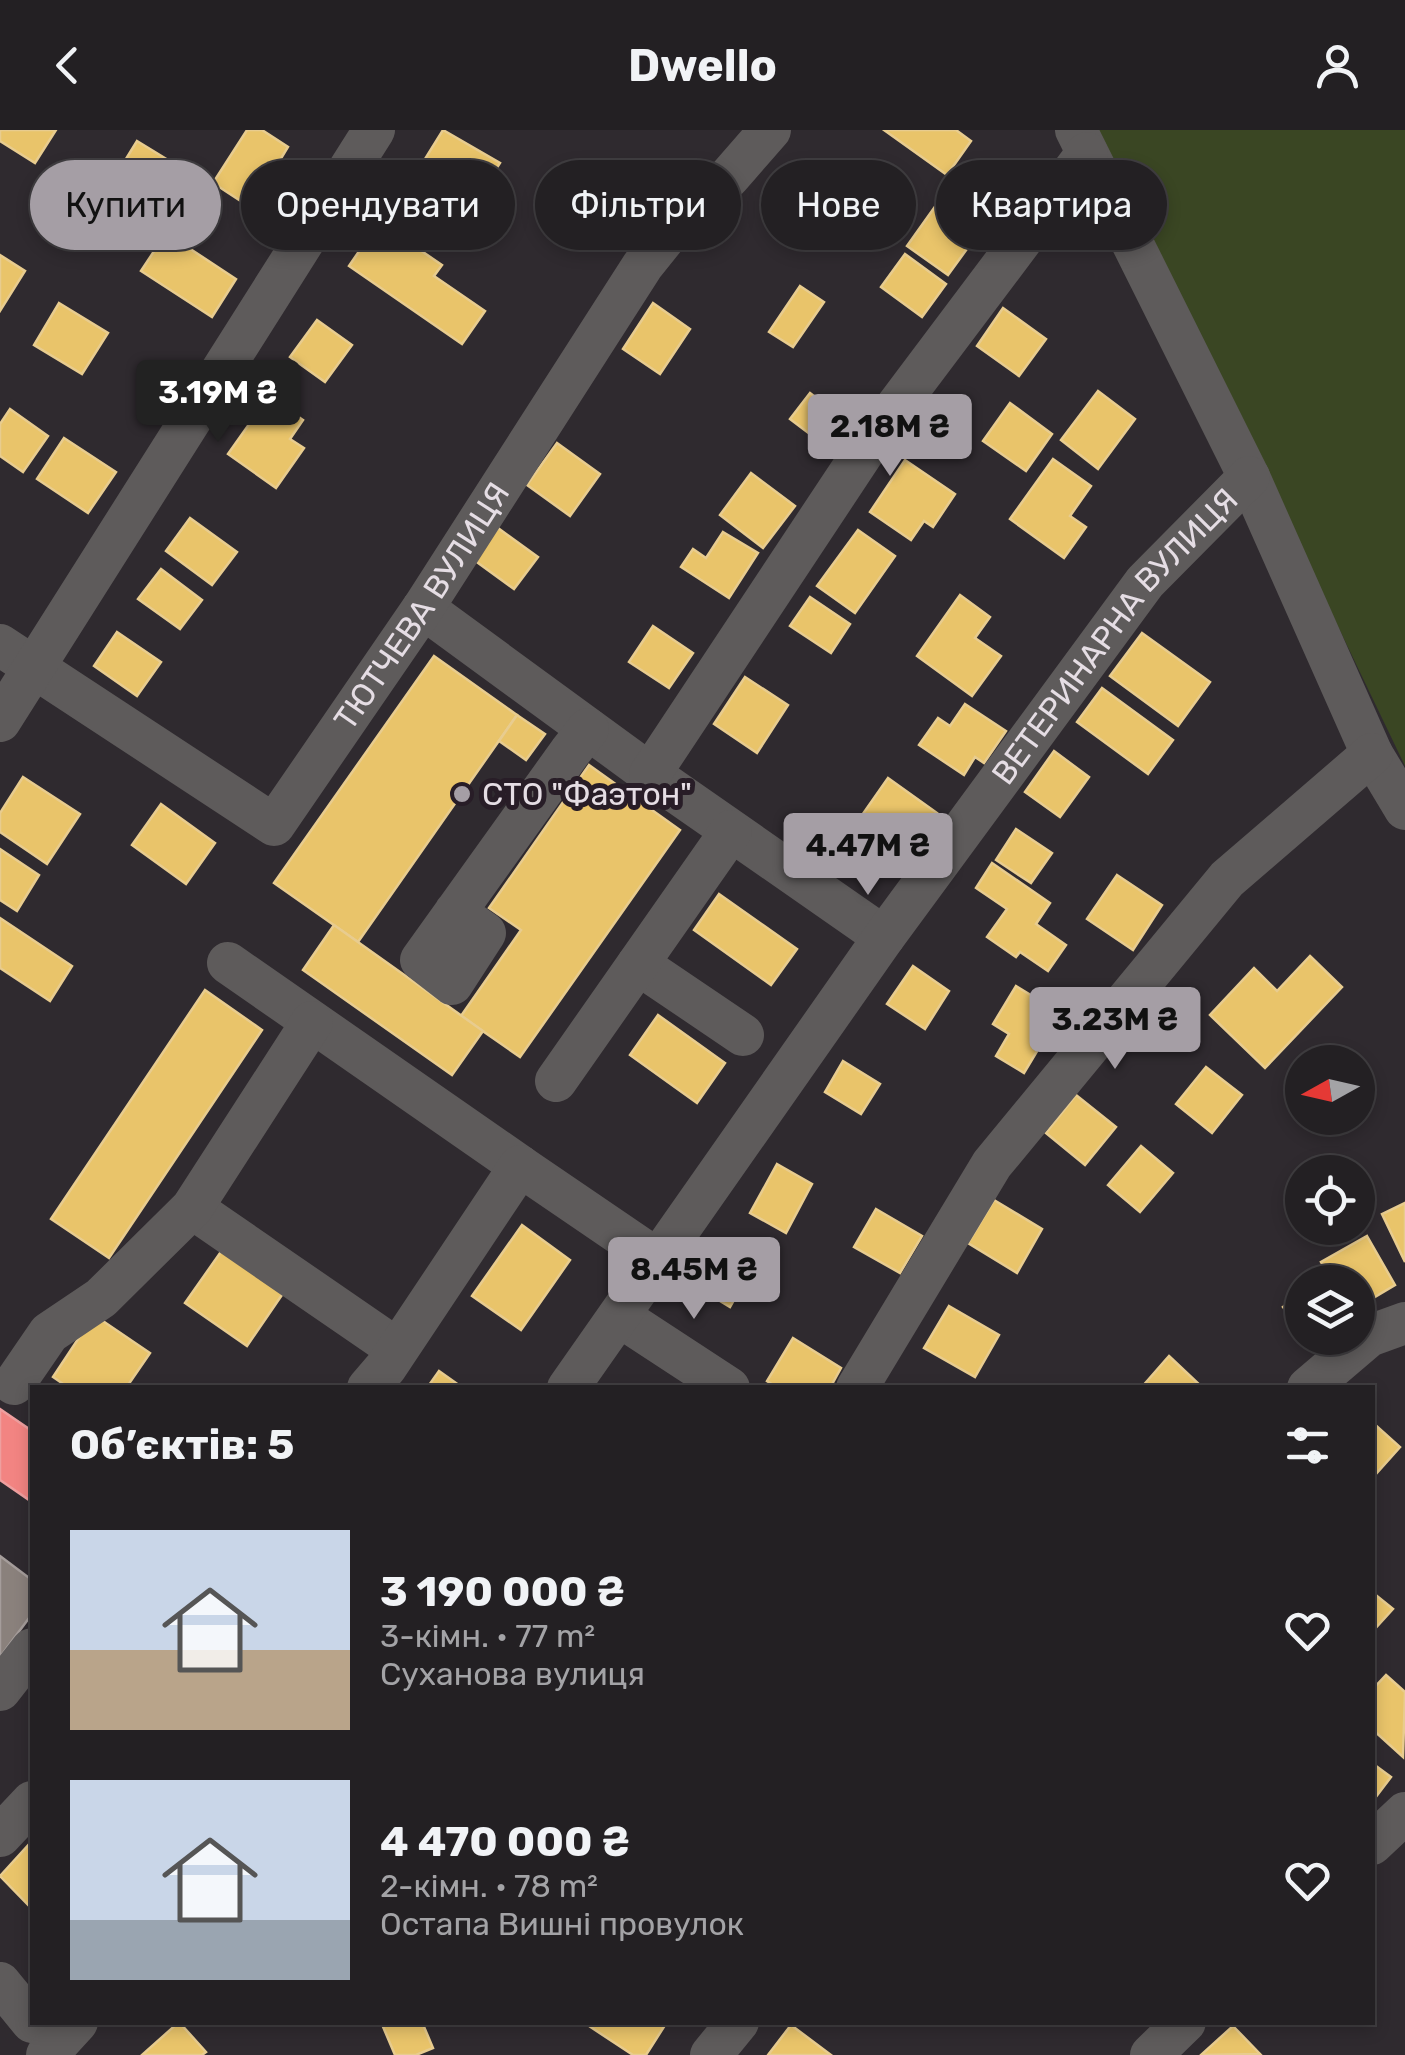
<!DOCTYPE html>
<html lang="uk">
<meta charset="utf-8">
<style>
:root{--surface:#232023;--page:#2b282b;--text:#f1f3f6;--muted:#a3a3a6;--line:#403e41;--accent:#a59ea5}
body{margin:0;font-family:Rubik,sans-serif;background:var(--page);color:var(--text);height:100vh;display:flex;flex-direction:column;font-size:38px;white-space:nowrap}
*{box-sizing:border-box;margin:0}
p{font-size:32px;color:var(--muted)}
.icon{flex:none;width:55px;height:55px;fill:none;stroke:currentColor;stroke-width:2;stroke-linecap:round;stroke-linejoin:round}
.map{position:relative;flex:1;overflow:hidden}
.details{position:absolute;left:30px;top:1255px;width:1345px;height:640px;display:flex;flex-direction:column;background:var(--surface);border-radius:0px;box-shadow:0 5px 15px #0003,0 0 0 2px var(--line)}
.details>*{flex:none}
.guide{position:absolute;left:30px;top:30px;width:1345px;height:90px;display:flex;gap:20px}
.needle{width:65px;rotate:262deg}
.buttons{position:absolute;left:1285px;top:915px;display:grid;gap:20px}
.buttons a{display:grid;place-items:center;width:90px;height:90px;border-radius:50%;background:var(--surface);box-shadow:0 5px 15px #0003,0 0 0 2px var(--line);font-size:50px}
.price{position:absolute;translate:-50% -85px;padding:0 22px;border-radius:10px;background:var(--accent);color:#111;font-size:32px;line-height:65px;filter:drop-shadow(0 2px 5px #0008)}
.price::after{content:'';position:absolute;left:50%;top:60px;width:30px;height:22px;margin-left:-15px;background:inherit;clip-path:polygon(0 0,100% 0,50% 100%)}
.price.active{background:#222;color:#fff}
ul{padding:0;list-style:none}
li{display:flex;align-items:center;gap:30px;height:250px;padding:0 40px}
li span{display:grid;place-items:center;flex:none;width:280px;height:200px;border-radius:0px;color:#555}
li>.icon{margin-inline-start:auto}
span .icon{width:120px;height:120px;fill:#fffc;stroke-width:1}
li b{font-size:42px}
h2{display:flex;justify-content:space-between;align-items:center;height:120px;padding:0 40px;font-size:42px}
.tag{padding:0 35px;border-radius:45px;background:var(--surface);box-shadow:0 5px 15px #0003,0 0 0 2px var(--line);font-size:35px;line-height:90px}
.tag.active{background:var(--accent);color:#111}
header{display:flex;justify-content:space-between;align-items:center;height:130px;padding:0 40px;background:var(--surface);font-size:45px;font-weight:700}
.map>svg:first-child{display:block}
</style>
<header><svg class="icon" aria-label="back" viewBox="0 0 24 24"><path d="M15 5l-7 7 7 7"/></svg>Dwello<svg class="icon" aria-label="person" viewBox="0 0 24 24"><circle cx="12" cy="8" r="4"/><path d="M4 21q1-7 8-7t8 7"/></svg></header>
<div class="map">
<svg width="1405" height="1925" viewBox="0 0 1405 1925">
<rect width="100%" height="100%" fill="#2f2a2f"/>
<!-- green -->
<path fill="#3a4623" d="M1092,0H1405V636L1262,338Z"/>
<!-- homes -->
<g fill="#e9c46a" stroke="#e8cc8f" stroke-width="2.5">
<path d="M0,0H56L35,33L0,11Z"/>
<path d="M247,0H262L288,17L274,40L300,57L276,94L213,53Z"/>
<path d="M443,0L500,33L470,80L415,45Z"/>
<path d="M884,0H956L971,11L947,45Z"/>
<path d="M137,11L194,46L177,73L157,59L144,80L108,58Z"/>
<path d="M939,71L980,101L948,145L907,116Z"/>
<path d="M379,92L442,135L434,146L485,181L462,214L349,136Z"/>
<path d="M166,103L236,149L212,187L141,141Z"/>
<path d="M905,124L946,154L922,187L881,157Z"/>
<path d="M0,125L25,141L0,181Z"/>
<path d="M800,156L824,172L793,217L769,202Z"/>
<path d="M59,173L108,203L82,244L34,215Z"/>
<path d="M653,173L690,199L660,244L623,219Z"/>
<path d="M1003,178L1046,209L1019,246L977,216Z"/>
<path d="M317,190L352,215L325,252L290,227Z"/>
<path d="M1098,261L1135,289L1098,339L1061,310Z"/>
<path d="M810,263L850,294L831,320L790,289Z"/>
<path d="M269,266L303,290L290,309L304,318L276,358L228,324Z"/>
<path d="M1010,273L1052,304L1026,341L983,311Z"/>
<path d="M10,279L48,306L23,342L0,326V294Z"/>
<path d="M64,308L116,342L88,383L37,349Z"/>
<path d="M557,313L600,344L570,386L527,355Z"/>
<path d="M1053,329L1091,356L1070,386L1086,397L1064,428L1010,389Z"/>
<path d="M905,330L955,364L933,397L924,391L911,410L870,382Z"/>
<path d="M751,343L795,376L763,418L720,385Z"/>
<path d="M190,388L237,422L212,455L166,421Z"/>
<path d="M498,398L538,427L514,459L474,430Z"/>
<path d="M858,400L895,426L855,483L817,456Z"/>
<path d="M723,402L758,423L729,468L681,437L693,419L706,428Z"/>
<path d="M161,439L202,470L180,499L138,469Z"/>
<path d="M960,465L990,487L975,508L1001,526L972,566L917,526Z"/>
<path d="M810,467L850,494L831,523L790,496Z"/>
<path d="M653,496L693,523L669,558L629,532Z"/>
<path d="M117,502L161,532L137,566L94,536Z"/>
<path d="M1142,503L1210,552L1178,596L1110,546Z"/>
<path d="M434,526L517,585L358,812L274,753Z"/>
<path d="M745,547L788,575L757,623L714,594Z"/>
<path d="M1102,558L1173,610L1148,644L1077,592Z"/>
<path d="M965,574L1006,601L984,633L975,627L964,645L919,615L938,588L950,596Z"/>
<path d="M517,585L545,604L526,630L499,611Z"/>
<path d="M1054,621L1089,647L1060,687L1025,662Z"/>
<path d="M589,635L680,700L520,927L461,886L521,800L489,778Z"/>
<path d="M23,647L80,684L47,734L0,702V683Z"/>
<path d="M888,648L937,683L893,745L844,711Z"/>
<path d="M161,674L215,713L186,754L132,715Z"/>
<path d="M1016,699L1052,723L1031,753L996,730Z"/>
<path d="M0,719L39,745L17,781L0,770Z"/>
<path d="M992,733L1050,773L1036,794L1066,815L1048,841L1020,822L1016,827L987,807L1007,779L976,758Z"/>
<path d="M1117,745L1162,775L1133,820L1087,789Z"/>
<path d="M719,764L797,819L771,855L694,800Z"/>
<path d="M0,788L72,836L50,871L0,838Z"/>
<path d="M334,795L483,901L452,945L303,840Z"/>
<path d="M1310,826L1342,857L1265,938L1210,885L1254,838L1277,861Z"/>
<path d="M913,836L949,861L925,899L887,874Z"/>
<path d="M1016,856L1060,883L1024,943L996,926L1009,904L993,894Z"/>
<path d="M205,860L262,900L109,1128L51,1089Z"/>
<path d="M658,885L725,933L697,973L630,925Z"/>
<path d="M843,931L880,954L861,984L825,962Z"/>
<path d="M1206,937L1242,965L1212,1003L1176,974Z"/>
<path d="M1076,965L1116,997L1085,1035L1046,1003Z"/>
<path d="M1141,1016L1173,1043L1140,1082L1108,1055Z"/>
<path d="M777,1034L812,1054L786,1103L750,1083Z"/>
<path d="M994,1070L1042,1099L1017,1143L968,1113Z"/>
<path d="M1405,1073V1132L1382,1084Z"/>
<path d="M876,1079L922,1106L900,1143L854,1117Z"/>
<path d="M522,1095L570,1130L521,1200L472,1166Z"/>
<path d="M1367,1106L1395,1155L1358,1177V1152H1333L1321,1132Z"/>
<path d="M225,1116L286,1159L247,1216L185,1173Z"/>
<path d="M713,1121L749,1144L730,1177L692,1154Z"/>
<path d="M1302,1162V1202L1283,1177Z"/>
<path d="M949,1176L999,1205L975,1247L924,1218Z"/>
<path d="M94,1185L150,1223L126,1258H69L53,1247Z"/>
<path d="M793,1208L841,1238L830,1258H778L767,1251Z"/>
<path d="M1169,1226L1203,1258H1141Z"/>
<path d="M439,1241L463,1258H427Z"/>
<path d="M1372,1292L1400,1317L1375,1345L1372,1344Z"/>
<path d="M1372,1462L1393,1479L1372,1502Z"/>
<path d="M1386,1545L1405,1562L1403,1627L1372,1599V1560Z"/>
<path d="M1372,1633L1391,1647L1372,1672Z"/>
<path d="M32,1711V1779L0,1746Z"/>
<path d="M179,1892L206,1922L202,1925H142Z"/>
<path d="M381,1892H422L433,1918L416,1925H395Z"/>
<path d="M592,1892H667L646,1925H633L589,1896Z"/>
<path d="M791,1895L831,1925H768Z"/>
<path d="M1233,1896L1260,1924L1201,1925Z"/>
</g>
<!-- health -->
<path fill="#f28482" stroke="#ee9f9f" stroke-width="2.5" d="M0,1279L32,1301V1372L0,1350Z"/>
<!-- industry -->
<path fill="#8a817c" stroke="#a59d9b" stroke-width="2.5" d="M0,1426L32,1450V1484L0,1527Z"/>
<g fill="none" stroke-linecap="round" stroke-linejoin="round">
<!-- minor -->
<g stroke="#5e5b5b" stroke-width="42">
<path d="M1076,0L1249,347L1372,624L1405,679"/>
<path d="M423,478L650,644L884,807"/>
<path id="s1" d="M0,515L274,695L423,478L643,135L679,90L729,47L770,0"/>
<path d="M0,591L374,0"/>
<path d="M650,644L872,309L1087,23"/>
<path d="M455,782L485,803L452,854L421,830L570,622L588,599"/>
<path d="M228,833L520,1036"/>
<path d="M638,834L743,905"/>
<path d="M556,951L731,701"/>
<path d="M192,1078L397,1219"/>
<path d="M619,1186L729,1258"/>
<path d="M14,1254L49,1203L101,1168L192,1078L312,892"/>
<path d="M368,1258L386,1237L520,1036L658,1130"/>
<path id="s2" d="M568,1258L884,807L1145,452L1249,347"/>
<path d="M857,1258L992,1034L1227,749L1372,624"/>
<path d="M1308,1258L1369,1206L1405,1193"/>
<path d="M0,1560L32,1519"/>
<path d="M0,1706L32,1672"/>
<path d="M1372,1714L1405,1683"/>
<path d="M0,1853L32,1892"/>
<path d="M47,1925L77,1892"/>
<path d="M711,1925L738,1892"/>
<path d="M1151,1925L1185,1892"/>
</g>
</g>
<!-- markers -->
<circle fill="#a59ea5" stroke="#281d27" stroke-width="4" cx="462" cy="664" r="10"/>
<g text-anchor="middle" dominant-baseline="central" stroke-width="10" stroke-linejoin="round" paint-order="stroke">
<!-- street labels -->
<g font-size="32" fill="#e5dde4" stroke="#281d27">
<text stroke="none"><textPath href="#s1" startOffset="592">ТЮТЧЕВА ВУЛИЦЯ</textPath></text>
<text stroke="none"><textPath href="#s2" startOffset="930">ВЕТЕРИНАРНА ВУЛИЦЯ</textPath></text>
</g>
<!-- poi labels -->
<g font-size="32" fill="#e5dde4" stroke="#281d27" text-anchor="start">
<text x="482" y="664">СТО "Фаэтон"</text>
</g>
</g>
</svg>
<div class="buttons">
<a><svg class="needle" viewBox="-14 -14 28 28"><path d="M0-13l5 13h-10z" fill="#e53935"/><path d="M0 13l5-13h-10z" fill="#a3a3a6"/></svg></a>
<a><svg class="icon" aria-label="locate" viewBox="0 0 24 24"><circle cx="12" cy="12" r="6"/><path d="M12 2v4M12 18v4M2 12h4M18 12h4"/></svg></a>
<a><svg class="icon" aria-label="layers" viewBox="0 0 24 24"><path d="M12 4l9 5-9 5-9-5zM3 14l9 5 9-5"/></svg></a>
</div>
<b class="price active" style="left:218px;top:315px">3.19M ₴</b>
<b class="price" style="left:890px;top:349px">2.18M ₴</b>
<b class="price" style="left:868px;top:768px">4.47M ₴</b>
<b class="price" style="left:1115px;top:942px">3.23M ₴</b>
<b class="price" style="left:694px;top:1192px">8.45M ₴</b>
<div class="guide">
<a class="tag active">Купити</a>
<a class="tag">Орендувати</a>
<a class="tag">Фільтри</a>
<a class="tag">Нове</a>
<a class="tag">Квартира</a>
</div>
<section class="details">
<h2>Об’єктів: 5<svg class="icon" aria-label="filters" viewBox="0 0 24 24"><path d="M4 7h16M4 17h16"/><circle cx="9" cy="7" r="2"/><circle cx="15" cy="17" r="2"/></svg></h2>
<ul>
<li><span style="background:linear-gradient(#c9d6e8 60%,#b9a48a 0)"><svg class="icon" aria-label="home" viewBox="0 0 24 24"><path d="M3 11l9-7 9 7M6 9v11h12V9"/></svg></span><div><b>3 190 000 ₴</b><p>3-кімн. · 77 m²</p><p>Суханова вулиця</p></div><svg class="icon" aria-label="heart" viewBox="0 0 24 24"><path d="M12 20l-8-8c-3-5 5-10 8-4 3-6 11-1 8 4z"/></svg></li>
<li><span style="background:linear-gradient(#c9d6e8 70%,#9aa5b1 0)"><svg class="icon" aria-label="home" viewBox="0 0 24 24"><path d="M3 11l9-7 9 7M6 9v11h12V9"/></svg></span><div><b>4 470 000 ₴</b><p>2-кімн. · 78 m²</p><p>Остапа Вишні провулок</p></div><svg class="icon" aria-label="heart" viewBox="0 0 24 24"><path d="M12 20l-8-8c-3-5 5-10 8-4 3-6 11-1 8 4z"/></svg></li>
</ul>
</section>
</div>
